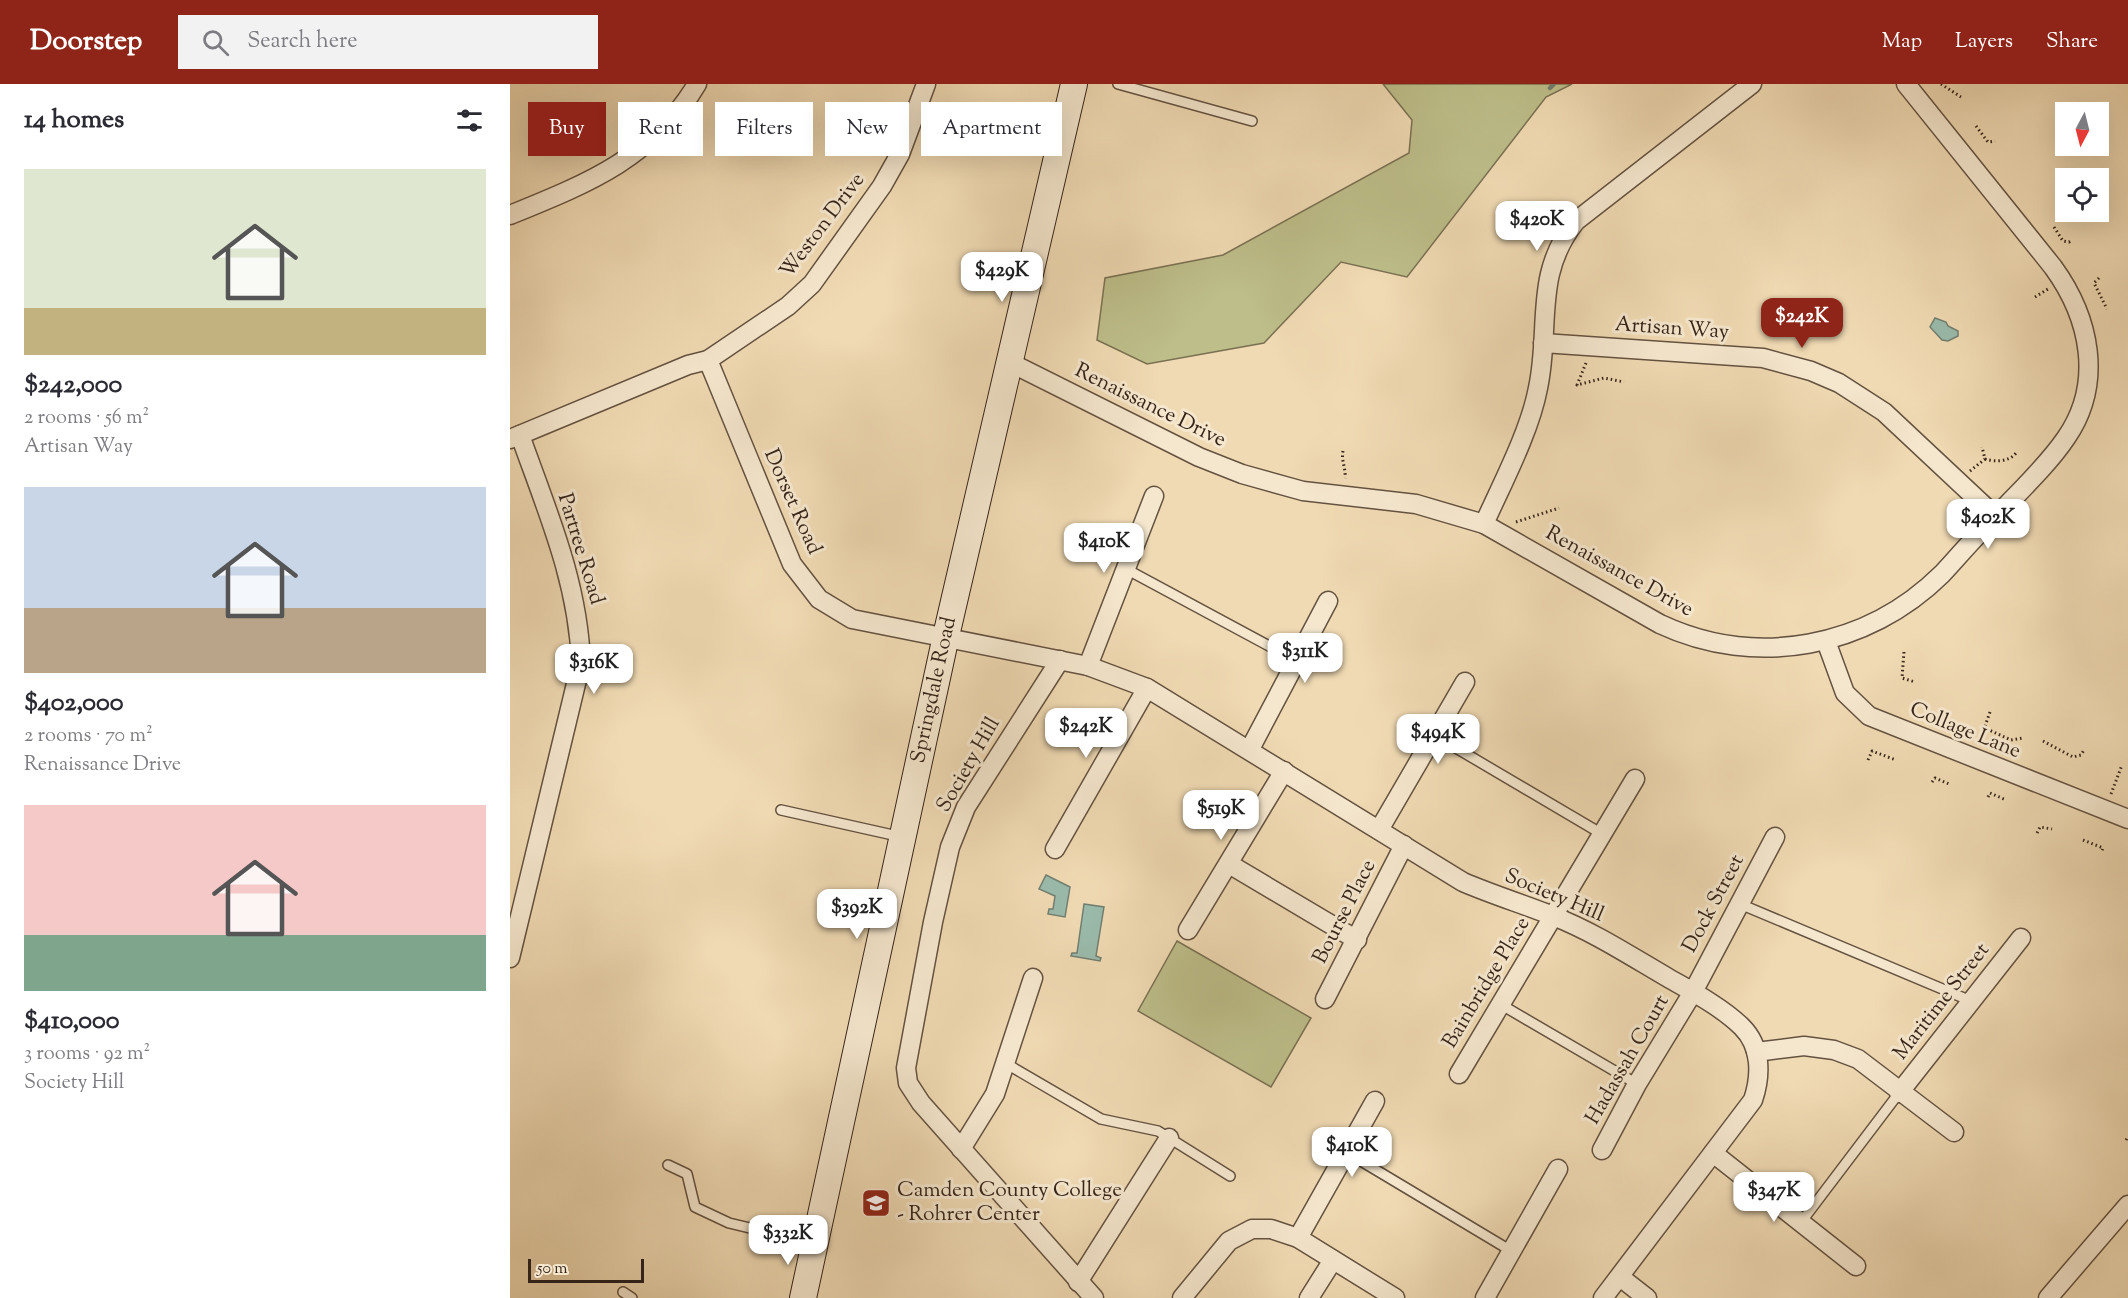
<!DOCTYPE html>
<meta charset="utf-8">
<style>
:root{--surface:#fff;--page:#f2f2f3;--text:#2b2b33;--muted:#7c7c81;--accent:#8f2418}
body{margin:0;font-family:"Sorts Mill Goudy",serif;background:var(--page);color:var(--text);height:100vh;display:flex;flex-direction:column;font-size:22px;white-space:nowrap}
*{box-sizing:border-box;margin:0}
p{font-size:20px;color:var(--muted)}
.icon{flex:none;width:33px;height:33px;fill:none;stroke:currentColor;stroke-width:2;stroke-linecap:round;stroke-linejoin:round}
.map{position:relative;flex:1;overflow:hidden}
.details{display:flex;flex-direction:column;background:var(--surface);width:510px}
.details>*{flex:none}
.banner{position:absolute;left:18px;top:18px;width:570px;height:54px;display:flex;gap:12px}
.needle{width:39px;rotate:187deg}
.fabs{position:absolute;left:1545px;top:18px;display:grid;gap:12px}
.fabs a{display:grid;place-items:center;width:54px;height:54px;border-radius:0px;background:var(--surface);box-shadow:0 6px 24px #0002;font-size:30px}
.scale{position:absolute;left:18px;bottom:15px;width:116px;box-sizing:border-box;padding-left:6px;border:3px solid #362419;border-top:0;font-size:16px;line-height:21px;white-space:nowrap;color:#362419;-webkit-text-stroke:4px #f5e7ce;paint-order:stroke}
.price{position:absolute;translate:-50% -51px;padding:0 14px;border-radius:12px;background:#fff;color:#222;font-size:20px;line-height:39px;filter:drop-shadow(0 2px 3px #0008)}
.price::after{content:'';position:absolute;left:50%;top:36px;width:18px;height:14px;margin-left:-9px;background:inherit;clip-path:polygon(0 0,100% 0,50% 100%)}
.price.selected{background:var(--accent);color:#fff}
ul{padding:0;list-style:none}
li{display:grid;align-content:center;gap:12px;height:318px;padding:0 24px}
li span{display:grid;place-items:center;height:186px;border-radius:0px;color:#555}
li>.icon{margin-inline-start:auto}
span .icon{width:108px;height:108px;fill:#fffc;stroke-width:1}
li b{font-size:26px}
h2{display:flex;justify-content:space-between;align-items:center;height:72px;padding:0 24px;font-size:26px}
.chip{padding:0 21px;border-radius:0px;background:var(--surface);box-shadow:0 6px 24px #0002;font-size:21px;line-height:54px}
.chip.selected{background:var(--accent);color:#fff}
header{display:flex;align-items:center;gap:36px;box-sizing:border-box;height:84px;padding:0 30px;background:var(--accent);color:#fff}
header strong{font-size:28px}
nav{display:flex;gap:33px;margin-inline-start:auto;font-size:21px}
.search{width:420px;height:54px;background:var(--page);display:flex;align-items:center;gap:15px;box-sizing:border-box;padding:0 21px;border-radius:0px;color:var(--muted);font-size:22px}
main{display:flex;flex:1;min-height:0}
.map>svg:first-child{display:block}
</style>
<header>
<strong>Doorstep</strong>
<div class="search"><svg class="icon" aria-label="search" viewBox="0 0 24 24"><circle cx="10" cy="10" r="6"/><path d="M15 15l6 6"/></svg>Search here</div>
<nav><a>Map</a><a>Layers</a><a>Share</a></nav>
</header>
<main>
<section class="details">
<h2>14 homes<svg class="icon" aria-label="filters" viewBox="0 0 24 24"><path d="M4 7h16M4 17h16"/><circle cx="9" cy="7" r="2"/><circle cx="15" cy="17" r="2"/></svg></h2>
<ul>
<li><span style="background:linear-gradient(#dfe7d0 75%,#c2b280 0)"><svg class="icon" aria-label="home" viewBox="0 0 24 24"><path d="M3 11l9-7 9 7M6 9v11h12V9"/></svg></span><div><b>$242,000</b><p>2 rooms · 56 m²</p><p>Artisan Way</p></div></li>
<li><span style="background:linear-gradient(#c9d6e8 65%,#b9a48a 0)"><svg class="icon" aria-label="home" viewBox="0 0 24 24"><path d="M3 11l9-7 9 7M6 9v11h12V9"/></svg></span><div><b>$402,000</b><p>2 rooms · 70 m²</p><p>Renaissance Drive</p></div></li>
<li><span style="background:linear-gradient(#f6c9c9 70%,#7fa58c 0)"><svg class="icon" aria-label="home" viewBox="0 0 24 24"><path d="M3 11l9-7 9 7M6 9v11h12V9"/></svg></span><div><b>$410,000</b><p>3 rooms · 92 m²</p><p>Society Hill</p></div></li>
</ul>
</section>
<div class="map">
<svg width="1618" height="1214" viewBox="0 0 1618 1214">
<rect width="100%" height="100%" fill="#f0dab3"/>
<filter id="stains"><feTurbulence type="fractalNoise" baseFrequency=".00333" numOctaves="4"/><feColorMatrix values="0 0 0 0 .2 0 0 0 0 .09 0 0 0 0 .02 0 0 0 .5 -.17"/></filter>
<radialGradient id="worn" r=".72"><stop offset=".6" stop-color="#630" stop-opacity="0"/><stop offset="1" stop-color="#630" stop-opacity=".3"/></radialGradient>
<!-- green -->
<g fill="#bdbe8a" stroke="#7a7152" stroke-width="1.5">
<path d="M873,0H1062L1036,13L897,193L831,178L754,259L637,280L587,256L595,194L713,171L899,69L902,36Z"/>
<path d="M667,857L801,934L761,1003L628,927Z"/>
</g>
<!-- water -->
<g fill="#9abbac" stroke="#727f71" stroke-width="1.5">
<path d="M1425,234L1436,238L1438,242L1448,247V252L1438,257L1432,256L1420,243Z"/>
<path d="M536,791L560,803L555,833L538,830L539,825H543L545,812L529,805Z"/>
<path d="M574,820L594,823L586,872L591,874L590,877L561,872L562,869H567Z"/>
</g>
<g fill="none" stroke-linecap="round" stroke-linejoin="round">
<!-- stream -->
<path stroke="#727f71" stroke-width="4.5" d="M1040,4L1044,0"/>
<!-- service casing -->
<g stroke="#645240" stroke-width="12">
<g id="service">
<path d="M608,0L742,37"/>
<path d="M616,485L787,577"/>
<path d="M924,651L1092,750"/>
<path d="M271,726L392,753"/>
<path d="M1230,820L1461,917"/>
<path d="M990,920L1127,1000"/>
<path d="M495,979L591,1035L648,1047L720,1092"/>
<path d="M836,1068L1003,1168"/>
<path d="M158,1081L177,1090L185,1123L219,1139L302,1159"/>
<path d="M1292,1137L1389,1009"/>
<path d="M113,1208L122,1214"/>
</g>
</g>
<!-- minor casing -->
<g stroke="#645240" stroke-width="21">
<g id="minor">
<path d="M0,131C76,100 143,74 187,0"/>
<path d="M1033,259L1253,274L1301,287L1329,299L1374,328L1485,432"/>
<path d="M198,276L282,480L309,515L342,535L578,582L637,604L953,798C983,811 1013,820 1043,832C1084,848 1122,873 1160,895C1183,908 1213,924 1232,943C1252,963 1251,992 1243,1016L1093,1214"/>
<path d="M501,279L689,373L732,390L793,407L906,420L974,440L1150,540C1246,585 1357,564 1432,490C1453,467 1473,444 1495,423C1516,401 1539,379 1556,354C1594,299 1580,234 1543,183L1396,0"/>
<path d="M0,355L178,281L198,276L278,222L302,200L372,102L390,70L416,0"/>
<path d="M974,440C992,400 1020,347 1028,304C1041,243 1023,190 1066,137L1242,0"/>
<path d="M1316,557L1335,609L1359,632L1618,735"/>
<path d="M550,576L456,723L440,763L423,838L396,984L398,999L411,1019L584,1214"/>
<path d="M578,582L644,412"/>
<path d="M740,665L818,517"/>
<path d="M869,746L955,598"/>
<path d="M545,765L637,604"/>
<path d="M719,780L847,856"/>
<path d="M678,846L774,687"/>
<path d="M0,874L71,579C68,497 37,427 10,351"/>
<path d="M815,915L894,761"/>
<path d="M1246,968L1294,962L1324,966L1348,975L1444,1048"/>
<path d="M949,990L1125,695"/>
<path d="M1389,1009L1511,854"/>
<path d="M451,1065L485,1010L523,894"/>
<path d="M1092,1066L1127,1000L1183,908L1265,753"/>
<path d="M1203,1069L1346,1182"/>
<path d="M788,1154L865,1017"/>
<path d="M1110,1193L1137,1214"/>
<path d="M568,1198L659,1054"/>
<path d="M672,1214L719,1157L742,1145H761L788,1154L885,1214"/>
<path d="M799,1214L823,1176"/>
<path d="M975,1214L1048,1085"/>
<path d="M1538,1214L1618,1121"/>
</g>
</g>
<!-- secondary casing -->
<g stroke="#362419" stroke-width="28">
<g id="secondary">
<path id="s1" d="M293,1214L436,552L564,0"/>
</g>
</g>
<!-- path -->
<g stroke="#362419" stroke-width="3" stroke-dasharray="1.5 3" stroke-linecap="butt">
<path d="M1431,0L1451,13"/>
<path d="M1466,42L1478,58L1485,57"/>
<path d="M1544,143L1553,157L1559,158L1562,156"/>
<path d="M1589,194L1584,199L1597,225"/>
<path d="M1525,213L1538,205"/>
<path d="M1076,279L1067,301L1094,294L1114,298"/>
<path d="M833,367C831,377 836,384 835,394"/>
<path d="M1475,375C1485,378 1499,378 1506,369"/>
<path d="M1460,387L1475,375L1472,363"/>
<path d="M1006,438L1049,424"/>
<path d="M1394,568L1392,594L1405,598"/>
<path d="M1480,628L1475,642L1477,645L1501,656L1513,654"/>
<path d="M1533,657L1563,673L1571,671L1574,666"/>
<path d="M1358,676L1362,667L1386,676"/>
<path d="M1422,698L1425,694L1439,700"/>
<path d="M1601,710L1612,681"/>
<path d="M1478,713L1480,709L1496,716"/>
<path d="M1527,749L1530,743L1542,745"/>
<path d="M1573,756L1593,764L1592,767"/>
<path d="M1616,1056L1618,1053"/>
</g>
<!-- service -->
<use href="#service" stroke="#f5e7ce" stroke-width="9"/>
<!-- minor -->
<use href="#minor" stroke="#f5e7ce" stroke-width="18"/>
<!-- secondary -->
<use href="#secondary" stroke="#f5e7ce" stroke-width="26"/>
</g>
<!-- icons -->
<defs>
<g id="university-square" transform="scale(1.5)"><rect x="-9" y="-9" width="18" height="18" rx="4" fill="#8f2418" stroke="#f5e7ce"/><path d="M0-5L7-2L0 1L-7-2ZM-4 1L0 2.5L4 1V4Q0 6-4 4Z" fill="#fff"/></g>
</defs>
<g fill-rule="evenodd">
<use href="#university-square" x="366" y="1119"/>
</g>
<g text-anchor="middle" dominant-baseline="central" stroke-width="6" stroke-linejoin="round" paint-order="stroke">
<!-- street labels -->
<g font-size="21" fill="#362419" stroke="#f5e7ce">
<text transform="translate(313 142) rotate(-53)">Weston Drive</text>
<text transform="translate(1162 245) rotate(4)">Artisan Way</text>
<text transform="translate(640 322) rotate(26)">Renaissance Drive</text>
<text transform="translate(282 418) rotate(66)">Dorset Road</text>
<text transform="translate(70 465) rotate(73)">Partree Road</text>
<text transform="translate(1109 488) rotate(29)">Renaissance Drive</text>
<text stroke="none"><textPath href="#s1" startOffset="622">Springdale Road</textPath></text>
<text transform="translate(1455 647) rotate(22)">Collage Lane</text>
<text transform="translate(459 681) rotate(-60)">Society Hill</text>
<text transform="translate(1044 812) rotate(23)">Society Hill</text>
<text transform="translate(1204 820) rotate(-62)">Dock Street</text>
<text transform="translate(835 828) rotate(-63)">Bourse Place</text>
<text transform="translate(977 899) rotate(-59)">Bainbridge Place</text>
<text transform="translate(1432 918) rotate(-52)">Maritime Street</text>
<text transform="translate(1118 976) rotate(-60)">Hadassah Court</text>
</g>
<!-- poi labels -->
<g font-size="21" fill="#362419" stroke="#f5e7ce" text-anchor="start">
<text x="387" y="1107">Camden County College<tspan x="387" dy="24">- Rohrer Center</tspan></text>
</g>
</g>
<rect width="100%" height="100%" filter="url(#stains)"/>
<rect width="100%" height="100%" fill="url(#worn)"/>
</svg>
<div class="fabs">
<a><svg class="needle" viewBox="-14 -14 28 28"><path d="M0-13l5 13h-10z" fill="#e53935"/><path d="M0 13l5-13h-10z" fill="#7c7c81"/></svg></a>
<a><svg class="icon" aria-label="locate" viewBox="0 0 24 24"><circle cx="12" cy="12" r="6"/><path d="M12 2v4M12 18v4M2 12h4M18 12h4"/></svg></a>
</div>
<div class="scale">50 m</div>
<b class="price" style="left:1027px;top:168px">$420K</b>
<b class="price" style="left:492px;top:219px">$429K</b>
<b class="price selected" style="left:1292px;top:265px">$242K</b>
<b class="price" style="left:1478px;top:466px">$402K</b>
<b class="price" style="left:594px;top:490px">$410K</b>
<b class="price" style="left:795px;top:600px">$311K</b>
<b class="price" style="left:84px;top:611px">$316K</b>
<b class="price" style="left:576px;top:675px">$242K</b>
<b class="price" style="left:928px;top:681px">$494K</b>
<b class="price" style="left:711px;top:757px">$519K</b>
<b class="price" style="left:347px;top:856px">$392K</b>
<b class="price" style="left:842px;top:1094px">$410K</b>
<b class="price" style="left:1264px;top:1139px">$347K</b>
<b class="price" style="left:278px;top:1182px">$332K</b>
<div class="banner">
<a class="chip selected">Buy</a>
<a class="chip">Rent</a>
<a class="chip">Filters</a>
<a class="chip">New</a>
<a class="chip">Apartment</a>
</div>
</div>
</main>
